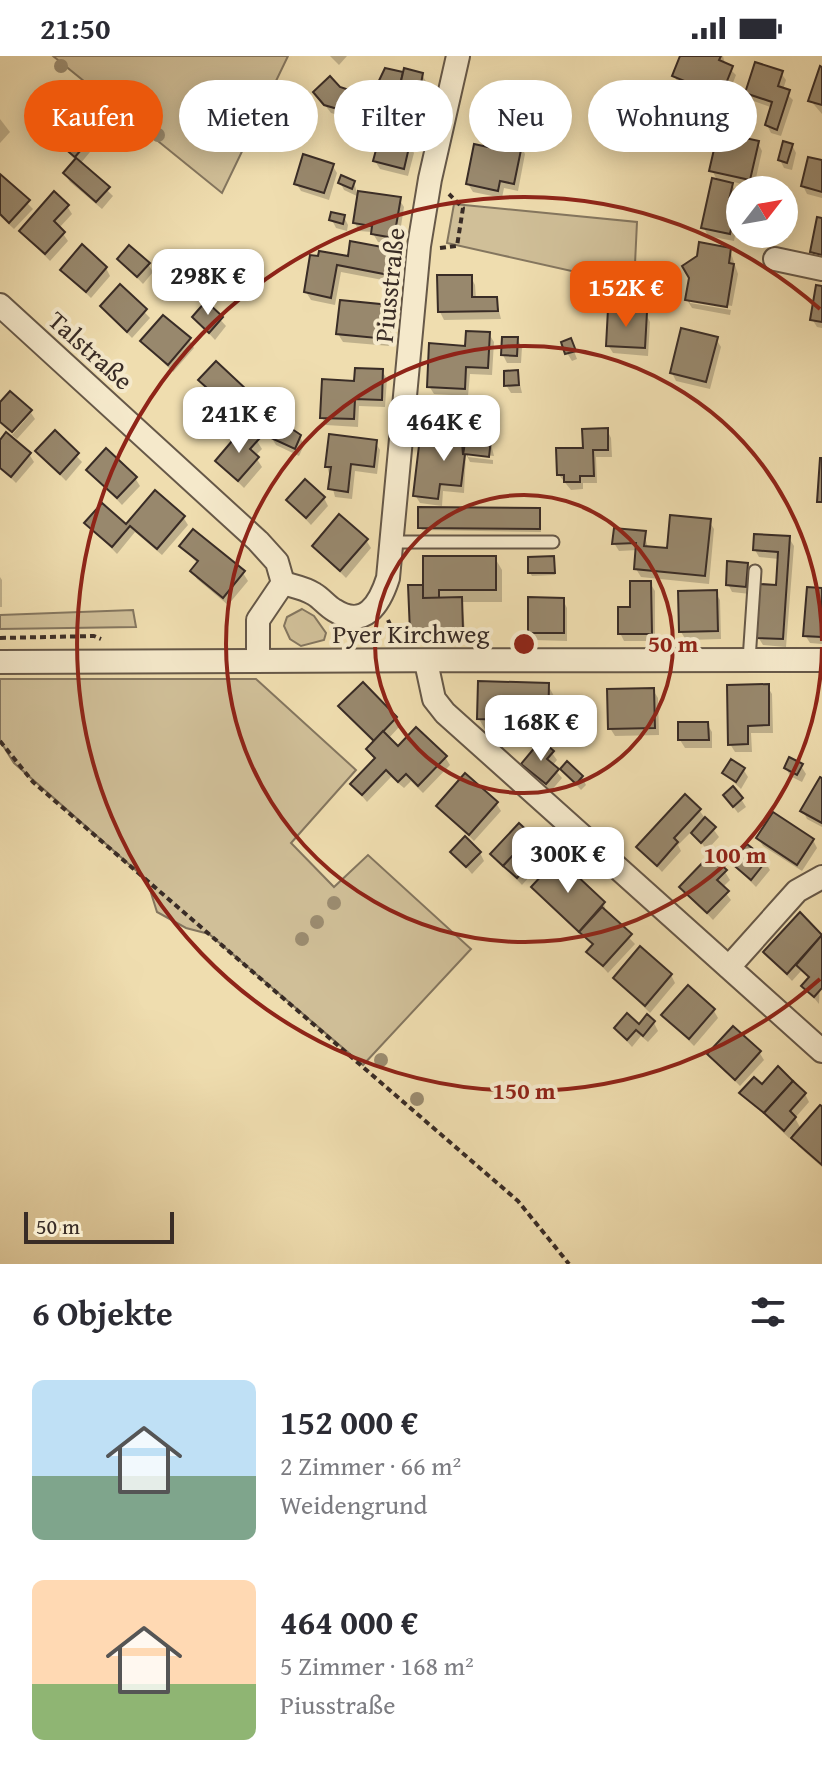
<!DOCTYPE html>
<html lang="de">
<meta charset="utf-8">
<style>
:root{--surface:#fff;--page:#f2f2f3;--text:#2b2b33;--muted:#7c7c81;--accent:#ea580c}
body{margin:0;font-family:"Gentium Book Plus",serif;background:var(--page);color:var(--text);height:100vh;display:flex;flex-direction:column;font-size:30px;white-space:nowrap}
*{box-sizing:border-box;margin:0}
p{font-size:26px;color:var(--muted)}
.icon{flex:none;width:44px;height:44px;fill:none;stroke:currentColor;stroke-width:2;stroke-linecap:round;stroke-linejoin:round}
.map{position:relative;height:1208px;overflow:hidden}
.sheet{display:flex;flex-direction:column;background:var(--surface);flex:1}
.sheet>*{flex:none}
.top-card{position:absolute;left:24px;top:24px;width:774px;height:72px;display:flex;gap:16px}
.needle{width:52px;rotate:59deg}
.fabs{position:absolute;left:726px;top:120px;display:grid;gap:16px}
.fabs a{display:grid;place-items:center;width:72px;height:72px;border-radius:50%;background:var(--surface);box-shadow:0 4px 20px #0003;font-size:40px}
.scale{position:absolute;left:24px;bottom:20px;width:150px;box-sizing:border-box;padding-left:8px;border:4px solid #392c26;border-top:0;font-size:22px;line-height:28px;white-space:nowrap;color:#392c26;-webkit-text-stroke:6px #f5e9cb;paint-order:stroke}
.price{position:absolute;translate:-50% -68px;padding:0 18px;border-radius:16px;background:#fff;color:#222;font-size:26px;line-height:52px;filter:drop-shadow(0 2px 4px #0008)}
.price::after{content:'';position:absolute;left:50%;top:48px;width:24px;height:18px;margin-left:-12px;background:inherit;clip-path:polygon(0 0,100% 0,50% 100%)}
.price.selected{background:var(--accent);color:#fff}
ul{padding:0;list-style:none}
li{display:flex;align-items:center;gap:24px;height:200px;padding:0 32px}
li span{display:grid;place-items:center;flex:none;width:224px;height:160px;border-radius:12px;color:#555}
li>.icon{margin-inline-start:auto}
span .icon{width:96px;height:96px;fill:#fffc;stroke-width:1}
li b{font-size:34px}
h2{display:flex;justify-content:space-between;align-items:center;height:96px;padding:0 32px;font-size:34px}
.tag{padding:0 28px;border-radius:36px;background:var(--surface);box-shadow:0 4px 20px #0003;font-size:28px;line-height:72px}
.tag.selected{background:var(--accent);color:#fff}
.status{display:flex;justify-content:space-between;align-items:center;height:56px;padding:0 40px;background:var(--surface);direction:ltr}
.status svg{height:22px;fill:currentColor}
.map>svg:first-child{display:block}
</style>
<div class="status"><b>21:50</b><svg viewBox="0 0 49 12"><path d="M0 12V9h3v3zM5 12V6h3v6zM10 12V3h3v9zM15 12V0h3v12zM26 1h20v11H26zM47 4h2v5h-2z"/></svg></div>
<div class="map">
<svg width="822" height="1208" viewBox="0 0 822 1208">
<rect width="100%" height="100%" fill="#efddaf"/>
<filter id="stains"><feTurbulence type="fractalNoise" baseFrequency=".0025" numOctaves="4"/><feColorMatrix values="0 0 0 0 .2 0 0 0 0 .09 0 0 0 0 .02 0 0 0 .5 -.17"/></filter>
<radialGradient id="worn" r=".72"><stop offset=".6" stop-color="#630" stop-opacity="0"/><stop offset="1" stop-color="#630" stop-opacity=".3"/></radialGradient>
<!-- green -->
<g fill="#d0bf98" stroke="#84765f" stroke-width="2">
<path d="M53,0H288L222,137Z"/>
<path d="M454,148L637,166L634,229L447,187Z"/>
<path d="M302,553L314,560L326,577L324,584L301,590L290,583L284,570L287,561Z"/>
<path d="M133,554L136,571L0,573V559Z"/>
<path d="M0,623H256L356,714L291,787L334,831L368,799L471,893L363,1009L209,878L186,872L157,856L147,824L14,707L0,685Z"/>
</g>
<!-- shadow -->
<g fill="#0003">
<path d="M330,0H347L339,9Z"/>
<path d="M683,0H723L725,8L736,19L725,47L679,28L674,20Z"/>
<path d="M822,13V58L810,44Z"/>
<path d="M386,14L422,19L427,27L425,36L434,45L428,70L401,64L398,59L384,57L373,47L368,40L376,34Z"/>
<path d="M781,17L786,24L783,34L793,44L781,80L771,77L767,69L773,52L751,44L747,36Z"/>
<path d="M339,33L360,39L365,47L359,65L331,57L315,36Z"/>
<path d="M0,63L10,76L0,87Z"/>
<path d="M55,82H91L95,90L80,108L113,140L102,153L70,126L65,118L76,105Z"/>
<path d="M758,87L762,95L754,131L730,125L736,136L734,147L740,154L734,185L708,180L704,172L718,126L712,114Z"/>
<path d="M409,89L414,97L408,120L380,113L375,105Z"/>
<path d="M792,89L796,97L792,114L784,112L780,104Z"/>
<path d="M521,90L525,98L518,135L504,132L502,142L473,136L468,128L490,94Z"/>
<path d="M822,106V142L807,138L803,130Z"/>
<path d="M332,109L337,117L329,144L301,135L296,127Z"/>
<path d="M0,120L33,153L14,173L0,160Z"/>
<path d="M340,126H354L357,137L399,143L404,151L398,189L378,186L372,176L359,175L355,167L359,141L344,134Z"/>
<path d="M67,150L72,158L59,172L68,185L50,205L21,175Z"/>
<path d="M344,161L348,169L347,175L336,172L332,164Z"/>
<path d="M730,194L738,218L732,250L690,243V247L731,254L730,259L692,252L687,244Z"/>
<path d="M392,195L397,203L393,226L341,216L335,249L311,244L306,236L320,202L349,203Z"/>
<path d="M119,203L148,208L153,216L143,228Z"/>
<path d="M106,212L110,220L91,242L62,214Z"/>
<path d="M471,221L475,229L476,243H496L501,263L444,264L440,256Z"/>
<path d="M120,231L150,262L132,282L102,251Z"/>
<path d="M822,232V272L817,271L812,263Z"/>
<path d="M206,248L226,270L215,284L194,261Z"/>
<path d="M389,251L394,259L390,290L343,286L338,278Z"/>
<path d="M646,258L650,266L648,300L613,297L608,289Z"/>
<path d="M489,278L494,286L492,319L470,318L468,340L434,338L429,330L467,292Z"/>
<path d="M517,283L522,291L521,307H507L503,299Z"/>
<path d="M716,283L721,291L710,333L676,325L672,317Z"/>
<path d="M189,284L194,292L173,316L143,286Z"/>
<path d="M572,290L577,303L572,305L567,297Z"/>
<path d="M216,308L250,344L227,368L202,340L207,334L201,324Z"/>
<path d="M382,315L387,323L385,351L359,350L358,371L326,369L322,361L356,327Z"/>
<path d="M517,316L522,337H511L506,329Z"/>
<path d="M31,357L35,363L17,383L12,379Z"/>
<path d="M607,374L611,382L612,401H596L597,427H583V433L571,434L559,419Z"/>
<path d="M55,377L82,406L66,425L38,396Z"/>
<path d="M271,381H300L304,389L299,400L276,389Z"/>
<path d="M490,384L494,400L468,397V401L493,404V408L470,406L466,398L464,437L443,435L442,450L420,447L415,439L461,388L466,396Z"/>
<path d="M257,385L262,393L255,400L262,411L244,432L217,405Z"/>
<path d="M375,386L380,394L377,418L355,415L352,443L335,441L327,410Z"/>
<path d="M0,387L29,398L34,406L16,427L0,411Z"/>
<path d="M89,414L135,422L140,430L122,449Z"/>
<path d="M324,442L328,450L311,469L288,444Z"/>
<path d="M539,454L541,476L422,474L420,471Z"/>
<path d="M183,461L188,469L162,499L135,476L117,498L87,467L126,470Z"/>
<path d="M709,465L714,473L709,528L641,521L636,513L638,494L619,495L614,487L644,477L648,492L668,495Z"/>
<path d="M789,482L794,490L786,591L763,589L758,581L777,532L779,503L759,501L755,494Z"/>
<path d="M366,484L371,492L346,522L314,490Z"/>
<path d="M182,491L243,517L248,525L228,549L197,523L192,515L198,508Z"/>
<path d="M495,502L502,514V546H462L466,582L416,583L412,575L422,531Z"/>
<path d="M553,502L555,519L532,520L530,517Z"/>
<path d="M747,509L752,517L750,538L732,536L728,528Z"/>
<path d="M0,521L2,524V551H0Z"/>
<path d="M650,527L655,535V585H624L620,577Z"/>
<path d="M822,534V588L810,587L805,579Z"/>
<path d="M715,536L720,544L721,583L686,584L681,576Z"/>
<path d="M563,544L567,552V585L534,584L530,576Z"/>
<path d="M548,629L555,642L554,688H542L552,697L557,704L552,710L562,722L551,735L524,708L540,688H523L516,676L486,675L479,663Z"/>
<path d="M767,630L772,638L773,677H751L752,696H735L730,688Z"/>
<path d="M653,634L658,642L659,679L615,680L610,672Z"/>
<path d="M341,651L395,662L400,670L388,683L398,693L445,701L450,709L423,737L411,725L404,732L391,721L367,746L352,728L375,704L368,694L374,687Z"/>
<path d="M707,668L712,676V692H685L680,684Z"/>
<path d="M801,710L806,718L802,726L790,720L786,712Z"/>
<path d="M562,713L582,721L586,729L581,734Z"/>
<path d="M743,713L748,721L741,733L724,717Z"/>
<path d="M822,724V771L807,763L803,755Z"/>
<path d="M725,740L741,743L746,751L738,757Z"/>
<path d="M496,747L501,755L474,785L439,750Z"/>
<path d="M699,754L719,781L707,794L692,775L678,789L681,795L662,816L639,791Z"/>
<path d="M758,782L813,784L817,792L802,815L763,790Z"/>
<path d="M544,793L548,800L522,829L493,798Z"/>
<path d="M453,796L480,797L484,805L472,818Z"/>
<path d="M765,806L770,814L756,831L733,808Z"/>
<path d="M725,816L730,824L722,832L731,844L713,864L682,831Z"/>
<path d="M534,832L604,847L606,858L635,888L608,917L589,896L594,891Z"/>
<path d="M800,858L822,878L819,948L804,930L810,923L801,915L792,925L765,896Z"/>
<path d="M671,919L675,927L650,957L615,922Z"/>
<path d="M714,955L718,962L694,990L664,959Z"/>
<path d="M654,967L658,975L648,986L641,980L632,991L616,973Z"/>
<path d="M759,996L764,1004L740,1030L709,999Z"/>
<path d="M762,1031L805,1038L809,1046L795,1062L801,1073L822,1053V1111L798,1090L792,1079L789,1082L742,1037Z"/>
</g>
<!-- building -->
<g fill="#98886d" stroke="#392c26" stroke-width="2">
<path d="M680,0H721L719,4L733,10L721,40L672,20Z"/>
<path d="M755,6L783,15L778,30L790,34L777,74L765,69L772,46L745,37Z"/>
<path d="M820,10L822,11V49L808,45Z"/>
<path d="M385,12L403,16L395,52L378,49L366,39L375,33Z"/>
<path d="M404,12L423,17L420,33L431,35L425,63L394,56Z"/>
<path d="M330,20L340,31L361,38L355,58L324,49L313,36Z"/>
<path d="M70,61L92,81L75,101L110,131L96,146L63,117L76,102L52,82Z"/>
<path d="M718,76L759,85L750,124L709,115Z"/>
<path d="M380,79L410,87L404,113L373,105Z"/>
<path d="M490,82L522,89L514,128L500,125L498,135L466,128L474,88L488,91Z"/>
<path d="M783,85L793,88L787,107L778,104Z"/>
<path d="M303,98L334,108L324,137L294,128Z"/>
<path d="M808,101L822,104V136L801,130Z"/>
<path d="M0,118L30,144L9,167L0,158Z"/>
<path d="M341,119L355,125L352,133L338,127Z"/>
<path d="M712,122L733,127L729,144L737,145L730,178L701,172Z"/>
<path d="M54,135L69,149L54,165L65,176L45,198L19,175Z"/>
<path d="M358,135L401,141L394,182L371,178L372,170L353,167Z"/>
<path d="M331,156L345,159L343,168L329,164Z"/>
<path d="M817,161L822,162V199L810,196Z"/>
<path d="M350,185L393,193L389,219L337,209L331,242L304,236L310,199L318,200L319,195L348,200Z"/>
<path d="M699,186L731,192L729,207L734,208L727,251L685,244L689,222L682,210L697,200Z"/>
<path d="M82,188L107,211L86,236L60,214Z"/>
<path d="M129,189L150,207L137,221L117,203Z"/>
<path d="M437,219H472V241H497L498,255L438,256Z"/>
<path d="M120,228L147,253L127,276L100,250Z"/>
<path d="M816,229L822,230V266L810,264Z"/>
<path d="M340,244L390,249L387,283L336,278Z"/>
<path d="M206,245L223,261L209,277L192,261Z"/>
<path d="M608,253L647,256L645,292L606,290Z"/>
<path d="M163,259L191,282L168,309L140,285Z"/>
<path d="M681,272L718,281L706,326L670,317Z"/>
<path d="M466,275L490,276L488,312L466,311L465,333L427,331L429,287L465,290Z"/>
<path d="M502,281H518L517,300L501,299Z"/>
<path d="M571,282L576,295L565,298L561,286Z"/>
<path d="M216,305L247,334L222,361L199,339L207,332L198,324Z"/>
<path d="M355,312L383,313L382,344L355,343L354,363L320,362L322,323L354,325Z"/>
<path d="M518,314L519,329L504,330V315Z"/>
<path d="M10,335L32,354L12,376L0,366V346Z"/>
<path d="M277,363L301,379L295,393L269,381Z"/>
<path d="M244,371L259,383L250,393L259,401L238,425L215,405Z"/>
<path d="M608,372V394H593L594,420H580V426H564V419H557L556,392H583L582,373Z"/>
<path d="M55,374L79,397L60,418L35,395Z"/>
<path d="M6,376L31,397L11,421L0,412V384Z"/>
<path d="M329,378L377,384L374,411L351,408L348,436L328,433L331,411H325Z"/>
<path d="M466,380L491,383L489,401L465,398L461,430L440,428L438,443L413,440L420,381L462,386L463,399Z"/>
<path d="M106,392L137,421L117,442L86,414Z"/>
<path d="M820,402H822V446H817Z"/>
<path d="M305,423L325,441L306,462L286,444Z"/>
<path d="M155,434L185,460L157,493L130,470L112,491L84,467L102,447L126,468Z"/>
<path d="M418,451L540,452V473L418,472Z"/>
<path d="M339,458L368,483L340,515L312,490Z"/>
<path d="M670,459L711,463L705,520L634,513L636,487L612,488L614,472L646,475L644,490L667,492Z"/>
<path d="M193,473L245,515L223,542L190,515L198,505L179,490Z"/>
<path d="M754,478L790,480L783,583L756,582L760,528L776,529L778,496L753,494Z"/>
<path d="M423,500H496V534H439V542H423Z"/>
<path d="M554,500L555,517H528V501Z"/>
<path d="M727,505L748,507L746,531L726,529Z"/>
<path d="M630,525H651L652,578H618V551H630Z"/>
<path d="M408,529H423V542L462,541L463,574L410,576Z"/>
<path d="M807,531L822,532V581L803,580Z"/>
<path d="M717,534L718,575L679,576L678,535Z"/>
<path d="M528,541L564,542V577H528Z"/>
<path d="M478,625L549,627L548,676H514V664L477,663Z"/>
<path d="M363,626L397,661L374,685L338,650Z"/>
<path d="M769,628V669L748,670V688L728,689L727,629Z"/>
<path d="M654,632L655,672L608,673L607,633Z"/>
<path d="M678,666H708L709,684H678Z"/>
<path d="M416,671L447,700L418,730L406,718L398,726L386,714L362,739L350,728L375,702L366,693L383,675L398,690Z"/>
<path d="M541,684L554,695L547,703L559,713L546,728L521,708Z"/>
<path d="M789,701L803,708L797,719L784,712Z"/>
<path d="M731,703L745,712L736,726L722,717Z"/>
<path d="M567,705L583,720L576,728L560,713Z"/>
<path d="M465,717L498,746L469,779L436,750Z"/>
<path d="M820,721L822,722V767L800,755Z"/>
<path d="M733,730L743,742L733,751L723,739Z"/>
<path d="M685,738L701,753L674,782L678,786L657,810L636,791Z"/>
<path d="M773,756L814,783L797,809L756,782Z"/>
<path d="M705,761L716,771L701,787L691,777Z"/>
<path d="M519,767L532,779L503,810L490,798Z"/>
<path d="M532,779L545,791L517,822L503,810Z"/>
<path d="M465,780L481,796L466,811L450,796Z"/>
<path d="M747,788L767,804L751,824L731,807Z"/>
<path d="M710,799L727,814L717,824L729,835L707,857L679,831Z"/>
<path d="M558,802L605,846L579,876L531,831Z"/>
<path d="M602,851L632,878L603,910L586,896L593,888L579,876Z"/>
<path d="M800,856L822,879L787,918L763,896Z"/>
<path d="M822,879V932L814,941L801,930L809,921L796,909Z"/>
<path d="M640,890L672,918L645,950L613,922Z"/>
<path d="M688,929L715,953L689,983L661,959Z"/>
<path d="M627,957L639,968L647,958L655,965L643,980L636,974L627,984L614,972Z"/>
<path d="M733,970L761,995L735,1024L707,998Z"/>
<path d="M778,1010L793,1025L764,1057L739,1037L754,1021L762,1028Z"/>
<path d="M793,1025L806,1037L790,1055L796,1061L784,1075L764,1057Z"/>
<path d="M820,1049L822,1050V1109L791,1082Z"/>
</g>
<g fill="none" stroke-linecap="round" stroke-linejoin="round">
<!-- service casing -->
<g stroke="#665848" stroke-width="15">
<g id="service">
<path d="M392,486H553"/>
<path d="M749,604L755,515"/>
</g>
</g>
<!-- minor casing -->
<g stroke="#665848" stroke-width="26">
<g id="minor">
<path d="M775,203L822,213"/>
<path d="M0,249L258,485L277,506L283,527L258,564V603"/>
<path d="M283,527C293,530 305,532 314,538C321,542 327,550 334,554C365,574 380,547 388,522L419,190L430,123L458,0"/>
<path d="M0,606C274,603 548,605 822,604"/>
<path d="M426,606L434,643L445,657L822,995"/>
<path d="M729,911L797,835L822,821"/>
</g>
</g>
<!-- path -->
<g stroke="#392c26" stroke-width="4" stroke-dasharray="6 4" stroke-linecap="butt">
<path d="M440,192L457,190L463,152L449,138"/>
<path d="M388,564L398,586"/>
<path d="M0,582L94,580L101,583"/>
<path d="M0,685L33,726L518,1145L569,1208"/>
</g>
<!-- service -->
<use href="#service" stroke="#f5e9cb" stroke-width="11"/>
<!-- minor -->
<use href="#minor" stroke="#f5e9cb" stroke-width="22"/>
</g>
<!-- trees -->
<g fill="#9b8c70">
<circle cx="61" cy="10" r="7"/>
<circle cx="88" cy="37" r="7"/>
<circle cx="126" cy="60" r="7"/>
<circle cx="158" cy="79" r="7"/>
<circle cx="334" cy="847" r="7"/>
<circle cx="317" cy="866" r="7"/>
<circle cx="302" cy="883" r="7"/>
<circle cx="381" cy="1004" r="7"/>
<circle cx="417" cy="1043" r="7"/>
</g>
<!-- distance rings -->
<g fill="none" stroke="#8f2418" stroke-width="4">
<circle cx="524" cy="588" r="149"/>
<path d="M822 591A298 298 0 1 1 822 585"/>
<path d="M820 923A447 447 0 1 1 820 253"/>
</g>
<g text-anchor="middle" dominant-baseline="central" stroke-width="8" stroke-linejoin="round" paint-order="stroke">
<!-- street labels -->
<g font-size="26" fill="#392c26" stroke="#f5e9cb">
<text transform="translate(389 229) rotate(-84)">Piusstraße</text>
<text transform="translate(91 294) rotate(42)">Talstraße</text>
<text x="411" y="577">Pyer Kirchweg</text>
</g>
</g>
<circle cx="524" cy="588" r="12" fill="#8f2418" stroke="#f5e9cb" stroke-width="4"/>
<g font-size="24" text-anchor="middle" font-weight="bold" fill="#8f2418" stroke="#f5e9cb" stroke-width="8" stroke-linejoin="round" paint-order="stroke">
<text x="673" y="596">50 m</text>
<text x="735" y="807">100 m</text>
<text x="524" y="1043">150 m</text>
</g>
<rect width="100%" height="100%" filter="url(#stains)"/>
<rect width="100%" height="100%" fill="url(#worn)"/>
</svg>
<div class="fabs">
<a><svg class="needle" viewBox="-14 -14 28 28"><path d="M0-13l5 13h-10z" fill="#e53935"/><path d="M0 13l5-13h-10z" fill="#7c7c81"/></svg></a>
</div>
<div class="scale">50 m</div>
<b class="price" style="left:208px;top:261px">298K €</b>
<b class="price selected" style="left:626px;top:273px">152K €</b>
<b class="price" style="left:239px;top:399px">241K €</b>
<b class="price" style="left:444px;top:407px">464K €</b>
<b class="price" style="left:541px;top:707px">168K €</b>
<b class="price" style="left:568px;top:839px">300K €</b>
<div class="top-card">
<a class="tag selected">Kaufen</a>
<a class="tag">Mieten</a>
<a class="tag">Filter</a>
<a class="tag">Neu</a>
<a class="tag">Wohnung</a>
</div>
</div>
<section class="sheet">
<h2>6 Objekte<svg class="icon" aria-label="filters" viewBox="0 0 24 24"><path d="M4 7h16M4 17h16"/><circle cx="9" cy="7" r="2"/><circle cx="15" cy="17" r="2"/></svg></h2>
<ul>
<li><span style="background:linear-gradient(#bfe0f5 60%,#7fa58c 0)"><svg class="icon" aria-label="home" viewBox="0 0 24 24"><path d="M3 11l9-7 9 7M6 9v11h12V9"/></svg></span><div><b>152 000 €</b><p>2 Zimmer · 66 m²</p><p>Weidengrund</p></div></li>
<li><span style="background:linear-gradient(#ffd9b3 65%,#8fb573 0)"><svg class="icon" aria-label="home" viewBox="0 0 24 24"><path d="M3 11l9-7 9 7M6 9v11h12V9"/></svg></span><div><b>464 000 €</b><p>5 Zimmer · 168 m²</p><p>Piusstraße</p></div></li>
</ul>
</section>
